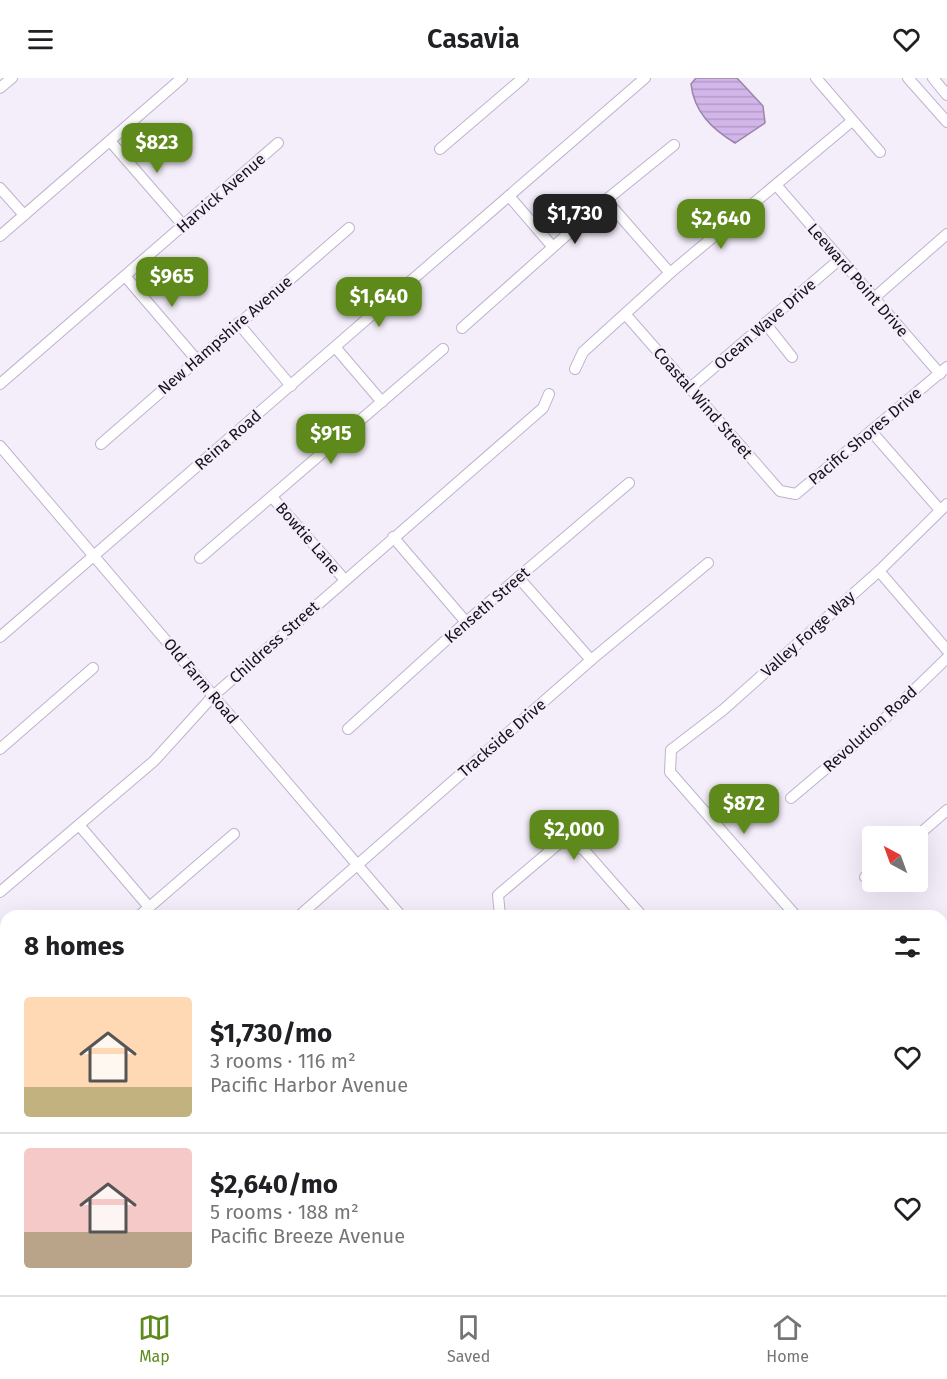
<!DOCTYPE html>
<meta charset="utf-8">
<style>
:root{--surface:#fff;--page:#f2f2f2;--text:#202124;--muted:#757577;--line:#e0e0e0;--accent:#5e8a1b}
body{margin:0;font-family:"Fira Sans",sans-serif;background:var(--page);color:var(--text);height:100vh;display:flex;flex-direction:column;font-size:22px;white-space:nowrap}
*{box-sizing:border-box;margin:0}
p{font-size:20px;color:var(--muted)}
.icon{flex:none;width:33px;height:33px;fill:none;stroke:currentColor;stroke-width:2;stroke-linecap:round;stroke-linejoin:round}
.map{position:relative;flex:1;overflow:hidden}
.details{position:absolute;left:0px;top:832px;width:948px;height:386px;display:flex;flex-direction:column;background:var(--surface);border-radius:18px 18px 0 0;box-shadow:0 6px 24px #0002}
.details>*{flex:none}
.needle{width:39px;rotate:319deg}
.fabs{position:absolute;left:862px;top:748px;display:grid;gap:12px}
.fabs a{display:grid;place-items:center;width:66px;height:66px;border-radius:6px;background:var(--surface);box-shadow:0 6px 24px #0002;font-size:30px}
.price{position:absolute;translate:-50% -51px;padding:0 14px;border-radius:12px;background:var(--accent);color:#fff;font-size:20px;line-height:39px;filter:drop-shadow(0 2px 3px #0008)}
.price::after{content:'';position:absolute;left:50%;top:36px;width:18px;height:14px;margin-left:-9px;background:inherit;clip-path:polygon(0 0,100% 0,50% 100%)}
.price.active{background:#222;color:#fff}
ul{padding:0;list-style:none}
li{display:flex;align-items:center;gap:18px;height:150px;padding:0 24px}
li+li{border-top:2px solid var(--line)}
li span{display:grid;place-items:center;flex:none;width:168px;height:120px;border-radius:6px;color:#555}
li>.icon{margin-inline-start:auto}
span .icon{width:72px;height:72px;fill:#fffc;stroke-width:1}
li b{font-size:26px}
h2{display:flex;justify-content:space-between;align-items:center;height:72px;padding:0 24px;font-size:26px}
header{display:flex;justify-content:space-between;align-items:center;height:78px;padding:0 24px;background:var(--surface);font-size:27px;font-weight:600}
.dock{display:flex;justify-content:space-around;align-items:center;height:84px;border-top:2px solid var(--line);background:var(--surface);font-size:16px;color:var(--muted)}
.dock a{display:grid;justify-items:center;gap:3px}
.dock .active{color:var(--accent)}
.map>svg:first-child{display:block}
</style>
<header><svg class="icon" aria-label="menu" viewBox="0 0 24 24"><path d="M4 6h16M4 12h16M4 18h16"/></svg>Casavia<svg class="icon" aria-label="heart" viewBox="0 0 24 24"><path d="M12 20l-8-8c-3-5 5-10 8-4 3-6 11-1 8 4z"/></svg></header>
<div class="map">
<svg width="947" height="1217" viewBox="0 0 947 1217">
<defs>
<pattern id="water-rules" width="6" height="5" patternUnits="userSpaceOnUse" patternTransform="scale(1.5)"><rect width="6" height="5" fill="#d2b6ea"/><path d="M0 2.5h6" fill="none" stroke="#b49bc8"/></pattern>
</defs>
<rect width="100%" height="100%" fill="#f4eefa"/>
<!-- green -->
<path fill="#e9d7f9" d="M947,996V1217H750L745,1212H942V1000Z"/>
<!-- water -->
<g fill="url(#water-rules)" stroke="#9a84ac" stroke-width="1.5">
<path d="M696,0H737L763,28L765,45L735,65C712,51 694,34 691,6Z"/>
<path d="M49,1212H199L183,1217H45Z"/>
</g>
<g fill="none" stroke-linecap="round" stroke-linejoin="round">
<!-- minor casing -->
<g stroke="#c0b1cf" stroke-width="12">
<g id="minor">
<path d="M816,0L880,74"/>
<path d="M908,0L947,44"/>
<path d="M933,0L947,17"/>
<path d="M0,10L12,0"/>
<path d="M110,63L183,147"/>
<path d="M440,71L523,0"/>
<path d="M777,108L940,296"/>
<path d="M0,110L24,137"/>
<path d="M509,118L552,168"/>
<path d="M606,122L670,195"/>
<path d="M0,158L182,0"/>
<path d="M125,198L196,281"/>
<path d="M874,220L947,156"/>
<path d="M626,237L780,413L796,416L947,289"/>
<path d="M238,245L291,308"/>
<path d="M765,245L792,279"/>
<path d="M462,250L606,122L674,67"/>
<path d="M335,269L382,324"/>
<path d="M575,291L583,274L670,195L852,43"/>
<path d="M0,306L278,65"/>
<path d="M690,310L840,181"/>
<path d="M871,353L940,432"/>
<path d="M101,366L349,150"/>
<path d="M0,368L401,838"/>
<path d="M272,419L344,501"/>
<path d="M393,459L466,544"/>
<path d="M200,480L443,271"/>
<path d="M879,493L947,572"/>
<path d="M518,499L591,582"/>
<path d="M0,559L645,0"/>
<path d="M348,651L466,544L629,405"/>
<path d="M0,671L93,590"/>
<path d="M791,720L881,644L947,580"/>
<path d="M79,747L149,829"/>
<path d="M916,759L947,732"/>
<path d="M865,799L873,793"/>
<path d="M0,814L154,683L213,618L543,330L549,316"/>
<path d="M139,838L234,756"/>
<path d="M299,838L591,582L708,485"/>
<path d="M500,838L498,817L563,762L584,772L642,838"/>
<path d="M796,838L670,694L671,672L723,632L879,493L947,426"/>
<path d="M942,886L947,882"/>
<path d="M0,959L6,954"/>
<path d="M942,988L947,983"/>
<path d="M0,1105L6,1099"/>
<path d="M0,1175L6,1182"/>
<path d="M31,1212L34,1217"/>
<path d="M719,1212L723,1217"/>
<path d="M217,1217L222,1212"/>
<path d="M384,1217L389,1212"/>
<path d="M553,1217L559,1212"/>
<path d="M679,1217L685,1212"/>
</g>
</g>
<!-- minor -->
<use href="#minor" stroke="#fff" stroke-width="10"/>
</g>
<g text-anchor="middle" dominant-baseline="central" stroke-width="5" stroke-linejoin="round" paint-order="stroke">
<!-- street labels -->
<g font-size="16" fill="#16101a" stroke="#f4eefa">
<text transform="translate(221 115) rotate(-41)">Harvick Avenue</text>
<text transform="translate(858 202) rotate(49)">Leeward Point Drive</text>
<text transform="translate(765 246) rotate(-41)">Ocean Wave Drive</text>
<text transform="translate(225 257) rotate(-41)">New Hampshire Avenue</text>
<text transform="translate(703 325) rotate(49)">Coastal Wind Street</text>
<text transform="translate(865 358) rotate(-40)">Pacific Shores Drive</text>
<text transform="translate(228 362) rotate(-41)">Reina Road</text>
<text transform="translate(308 460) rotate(49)">Bowtie Lane</text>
<text transform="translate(487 527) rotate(-41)">Kenseth Street</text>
<text transform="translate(808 556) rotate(-42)">Valley Forge Way</text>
<text transform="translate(274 564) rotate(-42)">Childress Street</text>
<text transform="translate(201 603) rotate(50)">Old Farm Road</text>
<text transform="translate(870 651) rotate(-42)">Revolution Road</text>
<text transform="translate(502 660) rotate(-41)">Trackside Drive</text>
</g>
</g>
</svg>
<div class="fabs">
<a><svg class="needle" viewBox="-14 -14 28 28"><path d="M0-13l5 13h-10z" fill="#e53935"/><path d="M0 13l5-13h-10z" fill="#757577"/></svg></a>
</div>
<b class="price" style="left:157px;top:96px">$823</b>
<b class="price active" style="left:575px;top:167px">$1,730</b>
<b class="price" style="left:721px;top:172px">$2,640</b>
<b class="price" style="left:172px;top:230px">$965</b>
<b class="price" style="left:379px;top:250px">$1,640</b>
<b class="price" style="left:331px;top:387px">$915</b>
<b class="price" style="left:744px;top:757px">$872</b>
<b class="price" style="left:574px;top:783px">$2,000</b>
<section class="details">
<h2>8 homes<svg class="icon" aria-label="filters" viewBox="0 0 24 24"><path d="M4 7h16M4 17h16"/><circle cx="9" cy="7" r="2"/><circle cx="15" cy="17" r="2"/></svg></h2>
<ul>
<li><span style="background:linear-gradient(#ffd9b3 75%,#c2b280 0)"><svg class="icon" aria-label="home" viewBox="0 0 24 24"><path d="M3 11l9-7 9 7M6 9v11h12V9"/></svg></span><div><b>$1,730/mo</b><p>3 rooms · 116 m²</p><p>Pacific Harbor Avenue</p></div><svg class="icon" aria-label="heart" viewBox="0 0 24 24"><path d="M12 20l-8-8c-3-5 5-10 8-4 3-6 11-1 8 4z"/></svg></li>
<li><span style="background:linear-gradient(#f6c9c9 70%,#b9a48a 0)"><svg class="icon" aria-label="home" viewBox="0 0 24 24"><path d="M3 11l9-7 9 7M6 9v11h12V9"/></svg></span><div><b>$2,640/mo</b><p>5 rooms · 188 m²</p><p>Pacific Breeze Avenue</p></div><svg class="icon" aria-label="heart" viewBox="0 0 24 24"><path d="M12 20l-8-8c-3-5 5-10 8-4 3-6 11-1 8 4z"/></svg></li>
</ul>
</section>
</div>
<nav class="dock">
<a class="active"><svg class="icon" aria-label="map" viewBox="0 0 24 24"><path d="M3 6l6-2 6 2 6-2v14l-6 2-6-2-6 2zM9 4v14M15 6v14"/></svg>Map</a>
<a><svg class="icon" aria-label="saved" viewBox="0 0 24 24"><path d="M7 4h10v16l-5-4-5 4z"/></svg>Saved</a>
<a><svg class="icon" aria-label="home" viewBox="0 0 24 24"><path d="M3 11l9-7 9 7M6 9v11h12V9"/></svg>Home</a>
</nav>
